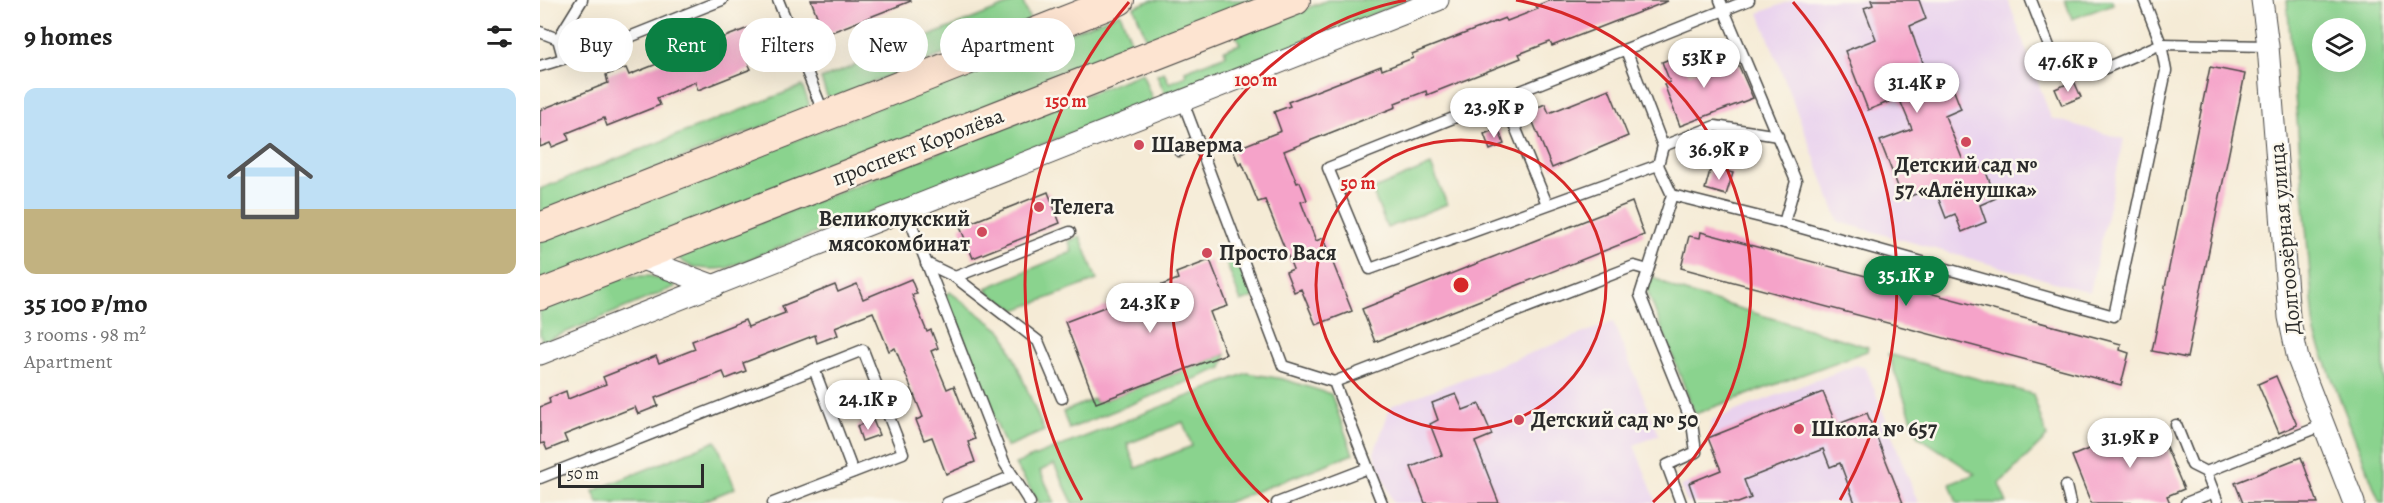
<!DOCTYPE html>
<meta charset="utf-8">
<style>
:root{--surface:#fff;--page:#f2f2f2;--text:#222;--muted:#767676;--accent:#0b8043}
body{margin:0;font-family:Alegreya,serif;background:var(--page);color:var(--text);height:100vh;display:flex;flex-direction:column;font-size:22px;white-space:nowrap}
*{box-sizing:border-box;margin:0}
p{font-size:20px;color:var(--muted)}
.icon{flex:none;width:33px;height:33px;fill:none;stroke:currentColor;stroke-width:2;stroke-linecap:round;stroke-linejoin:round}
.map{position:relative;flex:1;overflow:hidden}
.drawer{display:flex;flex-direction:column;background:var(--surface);width:540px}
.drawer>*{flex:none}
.banner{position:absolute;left:18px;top:18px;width:570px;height:54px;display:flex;gap:12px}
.buttons{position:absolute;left:1772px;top:18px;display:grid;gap:12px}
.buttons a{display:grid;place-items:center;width:54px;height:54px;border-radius:50%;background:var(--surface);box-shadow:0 6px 24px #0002;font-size:30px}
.scale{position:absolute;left:18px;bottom:15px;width:146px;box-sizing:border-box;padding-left:6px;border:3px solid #2b2b2b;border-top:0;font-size:16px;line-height:21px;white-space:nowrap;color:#2b2b2b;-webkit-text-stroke:4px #fbf7ec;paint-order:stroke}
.price{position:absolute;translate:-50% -51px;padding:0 14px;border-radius:21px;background:#fff;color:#222;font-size:20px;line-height:39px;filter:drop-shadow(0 2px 3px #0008)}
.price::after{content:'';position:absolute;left:50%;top:36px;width:18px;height:14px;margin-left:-9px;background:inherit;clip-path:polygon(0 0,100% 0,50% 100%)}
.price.selected{background:var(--accent);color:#fff}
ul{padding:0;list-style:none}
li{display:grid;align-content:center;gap:12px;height:318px;padding:0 24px}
li span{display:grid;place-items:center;height:186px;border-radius:12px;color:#555}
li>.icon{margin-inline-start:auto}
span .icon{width:108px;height:108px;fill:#fffc;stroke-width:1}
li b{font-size:26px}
h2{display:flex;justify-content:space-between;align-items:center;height:72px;padding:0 24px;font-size:26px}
.pill{padding:0 21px;border-radius:27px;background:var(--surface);box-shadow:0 6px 24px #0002;font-size:21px;line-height:54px}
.pill.selected{background:var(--accent);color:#fff}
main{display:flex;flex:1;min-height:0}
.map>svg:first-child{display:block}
</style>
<main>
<section class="drawer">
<h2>9 homes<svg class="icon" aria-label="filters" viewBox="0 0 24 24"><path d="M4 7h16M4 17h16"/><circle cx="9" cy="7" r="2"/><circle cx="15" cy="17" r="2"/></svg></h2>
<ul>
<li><span style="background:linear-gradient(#bfe0f5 65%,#c2b280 0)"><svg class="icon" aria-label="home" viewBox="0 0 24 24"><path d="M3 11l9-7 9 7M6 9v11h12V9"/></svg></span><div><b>35 100 ₽/mo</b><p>3 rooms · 98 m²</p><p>Apartment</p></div></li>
</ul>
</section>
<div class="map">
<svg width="1844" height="503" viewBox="0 0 1844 503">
<rect width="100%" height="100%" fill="#fbf7ec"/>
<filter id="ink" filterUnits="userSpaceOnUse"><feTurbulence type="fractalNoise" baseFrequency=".0167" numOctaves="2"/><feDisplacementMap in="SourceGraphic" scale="12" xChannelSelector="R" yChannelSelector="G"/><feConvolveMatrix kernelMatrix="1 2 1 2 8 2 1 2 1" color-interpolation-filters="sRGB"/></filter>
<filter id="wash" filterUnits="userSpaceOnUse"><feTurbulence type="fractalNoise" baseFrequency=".008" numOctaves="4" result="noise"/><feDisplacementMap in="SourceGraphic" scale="24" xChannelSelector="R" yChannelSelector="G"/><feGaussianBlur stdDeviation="1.35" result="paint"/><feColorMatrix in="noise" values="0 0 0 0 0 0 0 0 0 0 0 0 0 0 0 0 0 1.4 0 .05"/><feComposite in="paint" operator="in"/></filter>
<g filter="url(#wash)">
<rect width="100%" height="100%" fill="#f5ebd6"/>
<!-- built -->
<g fill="#e9d2ee">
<path d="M1253,0H1468L1511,118L1584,139L1550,292L1299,222L1219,13Z"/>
<path d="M1073,322L1119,435L1094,445L1117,503H853L834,453L851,406Z"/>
<path d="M1316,365L1326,368L1378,503H1147L1141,486L1181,470L1168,438L1172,420Z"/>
</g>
<!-- green -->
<g fill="#8ad38e" stroke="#5a7f5c" stroke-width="1.5" fill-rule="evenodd">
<path d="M480,0H482L490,20L293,98L287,96L281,79Z"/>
<path d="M612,0H723L609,45L594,7Z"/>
<path d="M788,0H869L626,96L617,75L624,72L629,83L646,76L645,71L686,55L684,50L700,44L696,36Z"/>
<path d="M1525,0H1572L1573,4L1532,19Z"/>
<path d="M1747,0H1844V503H1840L1775,334ZM1815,28V62H1782V28Z"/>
<path d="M580,13L595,51L0,284V240Z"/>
<path d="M602,73L613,101L187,268C174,270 148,270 139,258L140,254Z"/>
<path d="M262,86L269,103L267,109L0,214V189Z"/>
<path d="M891,165L907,204L847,228L832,190Z"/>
<path d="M540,236L557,280L476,310L450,294L446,288L532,252L529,241Z"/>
<path d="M696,251L714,297L701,302L684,256Z"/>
<path d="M93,276H110L132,282L135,287L3,342L0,334V308L79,278Z"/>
<path d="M1112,276L1135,289L1328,347L1327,351L1155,414L1107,290Z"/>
<path d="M410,292L464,333L504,431L466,447L405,295Z"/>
<path d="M686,354L682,368L529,429L523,412L554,399L556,403Z"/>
<path d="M1348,354L1493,394L1507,437L1459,484L1467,503H1417L1410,484L1435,474L1378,436Z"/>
<path d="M707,373L743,379L791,394L813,454L686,503H533L514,464L500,471L515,503H499L475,464ZM643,422L652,446L596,468L587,444Z"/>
<path d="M176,441L195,488L159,503H58L53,491Z"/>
</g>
<g id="blocks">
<!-- building -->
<g fill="#f5a3c9">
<path d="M271,0H370L371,1L284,35Z"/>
<path d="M1010,0L1128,1L1012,46L1010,42L979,54L981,58L887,95L886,91L855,103L856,107L744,151L757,183L760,182L767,200L761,202L776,241L783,238L812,311L776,325L761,289L754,292L746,272L753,269L725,200L718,202L702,163L699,165L693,150L741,131L734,112L750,106L748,102L841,66L842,70L873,58L872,54L965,18L967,21L998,9L996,6Z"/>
<path d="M1331,0H1379L1386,19L1370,26L1376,45L1392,85L1409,78L1421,109L1405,116L1428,173L1444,167L1456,198L1440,205L1446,222L1422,232L1415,214L1406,218L1394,187L1363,199L1340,141L1372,129L1359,98L1328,110L1305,51L1336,39L1324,8L1333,5Z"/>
<path d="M216,25L228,55L208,63L211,69L158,90L155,82L117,98L120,105L67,126L64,118L27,133L29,140L12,147L10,143L0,147V110L68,83L66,75L86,68L89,75L160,47L157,40L177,32L180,39Z"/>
<path d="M1142,54L1149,74L1195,57L1213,98L1140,126L1124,84L1130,82L1122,62Z"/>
<path d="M1670,67L1705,74L1647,358L1612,351Z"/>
<path d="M1534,81L1541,97L1522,105L1515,89Z"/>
<path d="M1069,89L1088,136L1012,168L992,120L995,119L991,110L1005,104L1009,113Z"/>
<path d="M958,128L964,144L950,150L944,134Z"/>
<path d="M1171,167L1193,173L1186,195L1165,189Z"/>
<path d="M508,192L520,223L433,258L420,227Z"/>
<path d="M1092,202L1104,235L835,342L822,309Z"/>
<path d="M1161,232L1581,344L1580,350L1589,353L1581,385L1141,268L1149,236L1160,238Z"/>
<path d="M670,260L688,306L670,312L686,354L556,403L525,322L638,279L636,273Z"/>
<path d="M371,279L377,294L372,295L387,332L391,330L398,348L391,351L407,389L414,386L435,439L428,442L435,462L406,474L392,437L384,440L376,420L383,417L355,348L349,351L333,312L295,327L298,335L277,343L275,335L203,363L206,371L186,379L183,372L115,398L118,406L98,414L95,407L24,435L27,442L7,450L4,443L0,444V407L10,403L9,398L26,391L28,399L66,384L63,377L116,356L119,363L155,349L152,341L205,320L208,327L245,313L242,306L295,285L298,292L317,284L323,299Z"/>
<path d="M1736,376L1757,425L1739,433L1718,384Z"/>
<path d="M1283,392L1296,425L1327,413L1363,503H1315L1300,463L1290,467L1283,449L1204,480L1211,498L1198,503H1156L1149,483L1181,470L1168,438Z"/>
<path d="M916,394L923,410L939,404L952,435L935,442L959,503H885L871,467L902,455L890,424L898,420L892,403Z"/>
<path d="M333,420L339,435L322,441L317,426Z"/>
<path d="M1615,421L1644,489L1627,496L1630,503H1551L1532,456Z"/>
<path d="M1761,457L1778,503H1703L1695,483Z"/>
</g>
</g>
</g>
<g filter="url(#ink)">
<use href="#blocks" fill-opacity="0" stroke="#494845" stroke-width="1.5"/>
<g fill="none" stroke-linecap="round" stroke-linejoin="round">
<!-- lane casing -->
<g stroke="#494845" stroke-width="13">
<g id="lane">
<path d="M238,0L284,114"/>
<path d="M1209,0L1184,10L1256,181L1244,223"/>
<path d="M1491,0L1510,49L1526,66L1554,73L1621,44L1728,46"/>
<path d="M0,32L18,39L23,57"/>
<path d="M18,39L42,0"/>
<path d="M1086,50L1123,146L1118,165L830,269L788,168L1184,10L1180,0"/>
<path d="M0,66L72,44L182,0"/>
<path d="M963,98L1007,204"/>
<path d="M643,102L743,366L794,382L828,468L737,503"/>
<path d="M1123,146L1175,126L1238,136"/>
<path d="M639,151L658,140"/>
<path d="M1118,165L1132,195L1100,295L1152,423L1156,452L1127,465L1141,503"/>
<path d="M1132,195L1244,223L1574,316L1626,71L1621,44L1604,0"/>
<path d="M366,210L464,462L490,503"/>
<path d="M386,263L415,277L498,341L522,398"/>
<path d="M415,277L530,232"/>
<path d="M274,369L313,472"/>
<path d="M794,382L1094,266L1108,270"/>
<path d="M1636,425L1652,465L1666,472L1678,503"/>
<path d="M828,468L842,503"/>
<path d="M1666,472L1784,425"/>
<path d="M0,478L323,350L363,453L233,503"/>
<path d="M1526,486L1530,503"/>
<path d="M407,503L473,476"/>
<path d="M1646,503L1674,492"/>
</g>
</g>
<!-- street casing -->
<g stroke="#494845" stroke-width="23">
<g id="street">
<path d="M1722,0L1728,46L1749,317L1758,359L1814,503"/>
<path d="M96,257L175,286"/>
<path d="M0,354L898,0"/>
</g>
</g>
<!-- secondary casing -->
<g stroke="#494845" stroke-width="32">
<g id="secondary">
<path d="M0,228L579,0"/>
<path d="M0,295L755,0"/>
</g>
</g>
<!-- lane -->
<use href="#lane" stroke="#fff" stroke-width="10"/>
<!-- street -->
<use href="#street" stroke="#fff" stroke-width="21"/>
<!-- secondary -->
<use href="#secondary" stroke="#fde4d1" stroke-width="30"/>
</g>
</g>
<!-- distance rings -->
<g fill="none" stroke="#d62828" stroke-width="3">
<circle cx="921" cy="285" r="145"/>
<path d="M729 502A290 290 0 0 1 866 0M976 0A290 290 0 0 1 1113 502"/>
<path d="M542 500A436 436 0 0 1 589 2M1253 2A436 436 0 0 1 1300 500"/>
</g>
<!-- markers -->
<g fill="#d1495b" stroke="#fbf7ec" stroke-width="2">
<circle cx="1426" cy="142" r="6"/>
<circle cx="599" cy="145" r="6"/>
<circle cx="499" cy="207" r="6"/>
<circle cx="442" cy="232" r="6"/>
<circle cx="667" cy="253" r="6"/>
<circle cx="979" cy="420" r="6"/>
<circle cx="1259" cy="429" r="6"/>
</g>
<g text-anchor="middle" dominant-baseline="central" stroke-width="5" stroke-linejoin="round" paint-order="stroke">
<!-- poi labels -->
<g font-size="22" font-weight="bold" fill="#2b2b2b" stroke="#fbf7ec" text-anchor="start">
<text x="611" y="145">Шаверма</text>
<text x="1426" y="165" text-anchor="middle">Детский сад №<tspan x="1426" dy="25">57 «Алёнушка»</tspan></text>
<text x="511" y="207">Телега</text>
<text x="430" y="219" text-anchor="end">Великолукский<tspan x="430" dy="25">мясокомбинат</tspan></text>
<text x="679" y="253">Просто Вася</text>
<text x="991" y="420">Детский сад № 50</text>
<text x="1271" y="429">Школа № 657</text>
</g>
<!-- street labels -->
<g font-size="22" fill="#2b2b2b" stroke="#fbf7ec">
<text transform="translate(378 147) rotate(-21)">проспект Королёва</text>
<text transform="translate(1745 239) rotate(-95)">Долгоозёрная улица</text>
</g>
</g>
<circle cx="921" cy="285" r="9" fill="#d62828" stroke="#fbf7ec" stroke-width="3"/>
<g font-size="18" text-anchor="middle" font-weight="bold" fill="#d62828" stroke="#fbf7ec" stroke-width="5" stroke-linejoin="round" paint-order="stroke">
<text x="716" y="86">100 m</text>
<text x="526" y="107">150 m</text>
<text x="818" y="189">50 m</text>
</g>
</svg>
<div class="buttons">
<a><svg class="icon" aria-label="layers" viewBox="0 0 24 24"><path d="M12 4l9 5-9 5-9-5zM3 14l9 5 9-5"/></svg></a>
</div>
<div class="scale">50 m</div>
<b class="price" style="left:1164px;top:89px">53K ₽</b>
<b class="price" style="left:1528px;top:93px">47.6K ₽</b>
<b class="price" style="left:1377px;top:114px">31.4K ₽</b>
<b class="price" style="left:954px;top:139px">23.9K ₽</b>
<b class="price" style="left:1179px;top:181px">36.9K ₽</b>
<b class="price selected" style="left:1366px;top:307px">35.1K ₽</b>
<b class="price" style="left:610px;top:334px">24.3K ₽</b>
<b class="price" style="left:328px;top:431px">24.1K ₽</b>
<b class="price" style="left:1590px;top:469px">31.9K ₽</b>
<div class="banner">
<a class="pill">Buy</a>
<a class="pill selected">Rent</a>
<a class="pill">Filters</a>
<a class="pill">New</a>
<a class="pill">Apartment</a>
</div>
</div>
</main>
